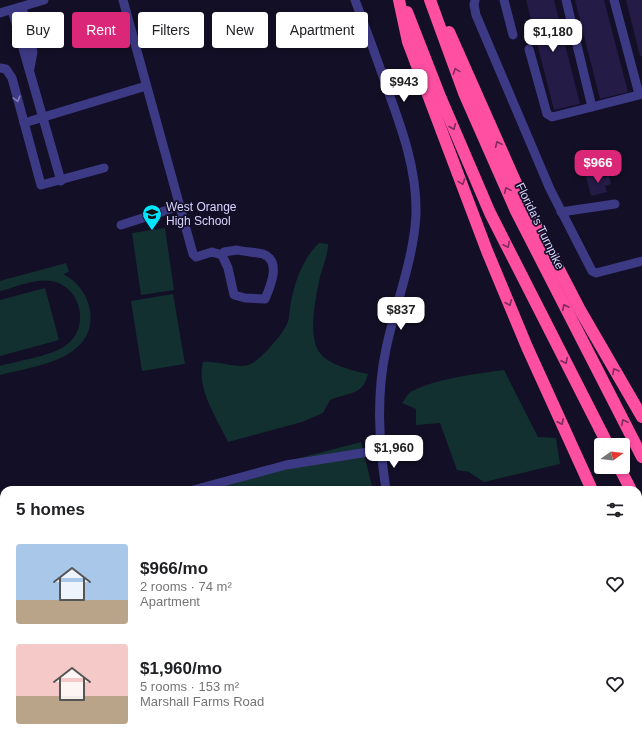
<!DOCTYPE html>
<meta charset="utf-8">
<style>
:root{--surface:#fff;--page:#f6f6f6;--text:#202124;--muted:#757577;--accent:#db2777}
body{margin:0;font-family:Arial,sans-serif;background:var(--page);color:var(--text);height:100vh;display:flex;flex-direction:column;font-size:15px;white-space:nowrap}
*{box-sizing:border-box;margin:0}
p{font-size:13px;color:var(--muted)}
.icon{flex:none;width:22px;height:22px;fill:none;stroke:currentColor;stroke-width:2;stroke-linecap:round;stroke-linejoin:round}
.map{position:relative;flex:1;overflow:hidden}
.sheet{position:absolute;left:0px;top:486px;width:642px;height:256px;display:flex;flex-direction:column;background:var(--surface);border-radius:12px 12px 0 0;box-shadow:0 2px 6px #0003}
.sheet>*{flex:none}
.top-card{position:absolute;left:12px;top:12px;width:400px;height:36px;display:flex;gap:8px}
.needle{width:26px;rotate:76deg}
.fabs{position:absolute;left:594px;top:438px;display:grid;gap:8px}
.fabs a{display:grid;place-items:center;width:36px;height:36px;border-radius:4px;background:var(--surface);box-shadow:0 2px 6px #0003;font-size:20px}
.price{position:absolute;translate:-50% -34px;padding:0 9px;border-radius:8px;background:#fff;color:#222;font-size:13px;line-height:26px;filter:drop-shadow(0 1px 2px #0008)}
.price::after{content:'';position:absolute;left:50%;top:24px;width:12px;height:9px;margin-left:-6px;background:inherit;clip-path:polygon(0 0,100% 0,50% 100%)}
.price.current{background:var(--accent);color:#fff}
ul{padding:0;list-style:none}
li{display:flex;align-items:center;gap:12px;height:100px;padding:0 16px}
li span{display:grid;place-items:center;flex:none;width:112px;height:80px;border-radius:4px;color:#555}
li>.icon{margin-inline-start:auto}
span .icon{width:48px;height:48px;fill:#fffc;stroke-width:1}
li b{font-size:17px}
h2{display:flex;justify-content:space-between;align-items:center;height:48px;padding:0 16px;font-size:17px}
.tag{padding:0 14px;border-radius:4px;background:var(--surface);box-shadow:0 2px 6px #0003;font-size:14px;line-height:36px}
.tag.current{background:var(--accent);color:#fff}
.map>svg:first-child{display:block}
</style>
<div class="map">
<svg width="642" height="742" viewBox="0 0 642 742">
<rect width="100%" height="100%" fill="#130f26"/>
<!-- green -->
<g fill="#12302f">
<path d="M165,228L174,290L141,295L132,233Z"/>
<path d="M319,243L328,244C328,256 323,265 320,277C316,296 307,336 320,353C329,365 354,371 368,374C363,396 348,392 330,400L323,413L302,422L228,442C217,418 196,389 203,362C217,360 240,370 251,364C261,359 281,336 286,326C290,320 289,310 291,302C295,281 303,258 319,243Z"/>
<path d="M66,263L69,272L63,274C77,281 87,294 90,310C97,360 35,366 0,375V366C17,361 50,356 65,346C91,329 82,286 51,281C35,278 16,287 0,291V281Z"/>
<path d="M45,288L59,340L0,356V300Z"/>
<path d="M173,294L185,364L142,371L131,301Z"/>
<path d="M504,370L538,437L556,438L560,464L484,482L469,472L457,470L440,423L416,425V409L402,403C405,399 408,393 412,391C439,378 474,374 504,370Z"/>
<path d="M361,442L373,490H177Z"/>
<path d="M4,535V738H438L439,742H0V536Z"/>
</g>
<!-- water -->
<path fill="#0c2248" d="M530,738H610L611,742H532Z"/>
<!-- building -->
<g fill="#241b47">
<path d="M526,0H554L580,104L554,110Z"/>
<path d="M575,0H604L628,92L600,99Z"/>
<path d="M626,0H642V56H640Z"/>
<path d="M602,172L604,178L609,176L611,184L605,186L607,192L591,196L586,176Z"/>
</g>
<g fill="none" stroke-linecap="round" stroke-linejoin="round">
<!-- minor -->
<g stroke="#3d3a85" stroke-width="9">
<path d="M123,0L193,254L196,257L212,252L222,255"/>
<path d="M355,0C366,29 377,59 387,88C402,129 417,170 416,214C414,259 395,305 386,349C376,396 379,443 386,490"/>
<path d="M475,0L474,5L476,15L550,189L592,271L596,273L642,261"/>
<path d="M504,0L513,35"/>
<path d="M566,0L592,107L642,94"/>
<path d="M614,0L639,94"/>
<path d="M22,7L33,52L30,68"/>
<path d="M12,10L61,181"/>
<path d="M0,13L44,0"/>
<path d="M529,49L547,114L552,117L592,107"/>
<path d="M0,68L6,69L12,78L41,185L104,168"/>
<path d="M24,123L146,86"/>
<path d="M561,212L615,204"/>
<path d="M121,225L180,206"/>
<path d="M237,250C245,252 255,252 263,254C282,261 270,287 265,299L245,298L234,295L228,268L222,255L224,252Z"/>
<path d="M193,490L286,465L381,450"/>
<path d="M449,738L450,742"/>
</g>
<!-- highway -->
<g stroke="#ff4fa3" stroke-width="12">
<path d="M399,0L408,42L487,251L527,347L592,490"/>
<path d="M430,0L464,93L516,211L642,457"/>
<path d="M407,12L439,94L490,213L608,445"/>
<path d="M449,32L527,208L580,310L642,417"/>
<path d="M619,467L631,490"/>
<path d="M638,505L642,513"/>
<path d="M638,603L642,614"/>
<path d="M638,643L642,658"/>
</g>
</g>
<!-- one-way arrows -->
<defs><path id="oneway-chevron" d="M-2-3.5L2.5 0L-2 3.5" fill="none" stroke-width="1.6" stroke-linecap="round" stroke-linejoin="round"/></defs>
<g stroke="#7d2c5e">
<use href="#oneway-chevron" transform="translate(456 71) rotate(-110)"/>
<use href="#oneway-chevron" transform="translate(453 127) rotate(67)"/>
<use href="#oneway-chevron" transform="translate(498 144) rotate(-114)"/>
<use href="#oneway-chevron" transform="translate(462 182) rotate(70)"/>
<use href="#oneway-chevron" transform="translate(507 190) rotate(-114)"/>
<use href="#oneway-chevron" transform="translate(507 245) rotate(63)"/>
<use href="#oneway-chevron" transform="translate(509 303) rotate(67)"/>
<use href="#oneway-chevron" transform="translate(565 307) rotate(-117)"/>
<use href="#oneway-chevron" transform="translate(565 361) rotate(63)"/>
<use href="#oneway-chevron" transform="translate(615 371) rotate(-120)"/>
<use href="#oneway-chevron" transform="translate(561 422) rotate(65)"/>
<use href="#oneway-chevron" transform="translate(624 422) rotate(-117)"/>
</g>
<use stroke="#837fbc" href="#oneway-chevron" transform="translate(17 99) rotate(75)"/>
<!-- icons -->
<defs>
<g id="school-pin" transform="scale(1)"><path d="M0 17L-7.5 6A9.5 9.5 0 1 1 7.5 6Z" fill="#00e5ff" stroke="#130f26"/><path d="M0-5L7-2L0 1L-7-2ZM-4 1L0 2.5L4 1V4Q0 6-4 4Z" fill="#111"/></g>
</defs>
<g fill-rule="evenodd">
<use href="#school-pin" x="152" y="214"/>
</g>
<g text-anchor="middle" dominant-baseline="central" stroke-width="3.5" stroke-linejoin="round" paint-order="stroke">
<!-- poi labels -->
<g font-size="12" fill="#d9d4ff" stroke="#130f26" text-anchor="start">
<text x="166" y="207">West Orange<tspan x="166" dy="14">High School</tspan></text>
</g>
<!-- street labels -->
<g font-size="12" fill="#d9d4ff" stroke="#130f26">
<text transform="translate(540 226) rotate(64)">Florida's Turnpike</text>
</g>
</g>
</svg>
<div class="fabs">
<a><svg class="needle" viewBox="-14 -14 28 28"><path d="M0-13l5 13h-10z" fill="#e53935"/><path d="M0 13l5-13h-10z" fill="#757577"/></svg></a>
</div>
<b class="price" style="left:553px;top:53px">$1,180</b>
<b class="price" style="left:404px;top:103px">$943</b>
<b class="price current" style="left:598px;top:184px">$966</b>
<b class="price" style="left:401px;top:331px">$837</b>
<b class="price" style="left:394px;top:469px">$1,960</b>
<div class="top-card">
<a class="tag">Buy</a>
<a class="tag current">Rent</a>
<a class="tag">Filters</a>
<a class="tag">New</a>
<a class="tag">Apartment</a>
</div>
<section class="sheet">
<h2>5 homes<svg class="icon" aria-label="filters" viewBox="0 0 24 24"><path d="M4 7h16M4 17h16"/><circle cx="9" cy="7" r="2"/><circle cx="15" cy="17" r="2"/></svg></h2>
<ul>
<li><span style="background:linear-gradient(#a9c7e8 70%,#b9a48a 0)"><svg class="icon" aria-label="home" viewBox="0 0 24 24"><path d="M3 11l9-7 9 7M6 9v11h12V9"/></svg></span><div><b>$966/mo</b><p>2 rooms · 74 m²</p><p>Apartment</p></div><svg class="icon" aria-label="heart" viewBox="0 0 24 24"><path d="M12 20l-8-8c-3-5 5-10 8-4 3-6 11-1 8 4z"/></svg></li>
<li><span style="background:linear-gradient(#f6c9c9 65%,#b9a48a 0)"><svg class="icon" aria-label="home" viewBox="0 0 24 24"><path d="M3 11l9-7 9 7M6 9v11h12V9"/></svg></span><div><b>$1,960/mo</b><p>5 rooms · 153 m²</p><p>Marshall Farms Road</p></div><svg class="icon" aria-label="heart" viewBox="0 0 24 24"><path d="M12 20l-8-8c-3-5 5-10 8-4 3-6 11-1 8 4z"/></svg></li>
</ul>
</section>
</div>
